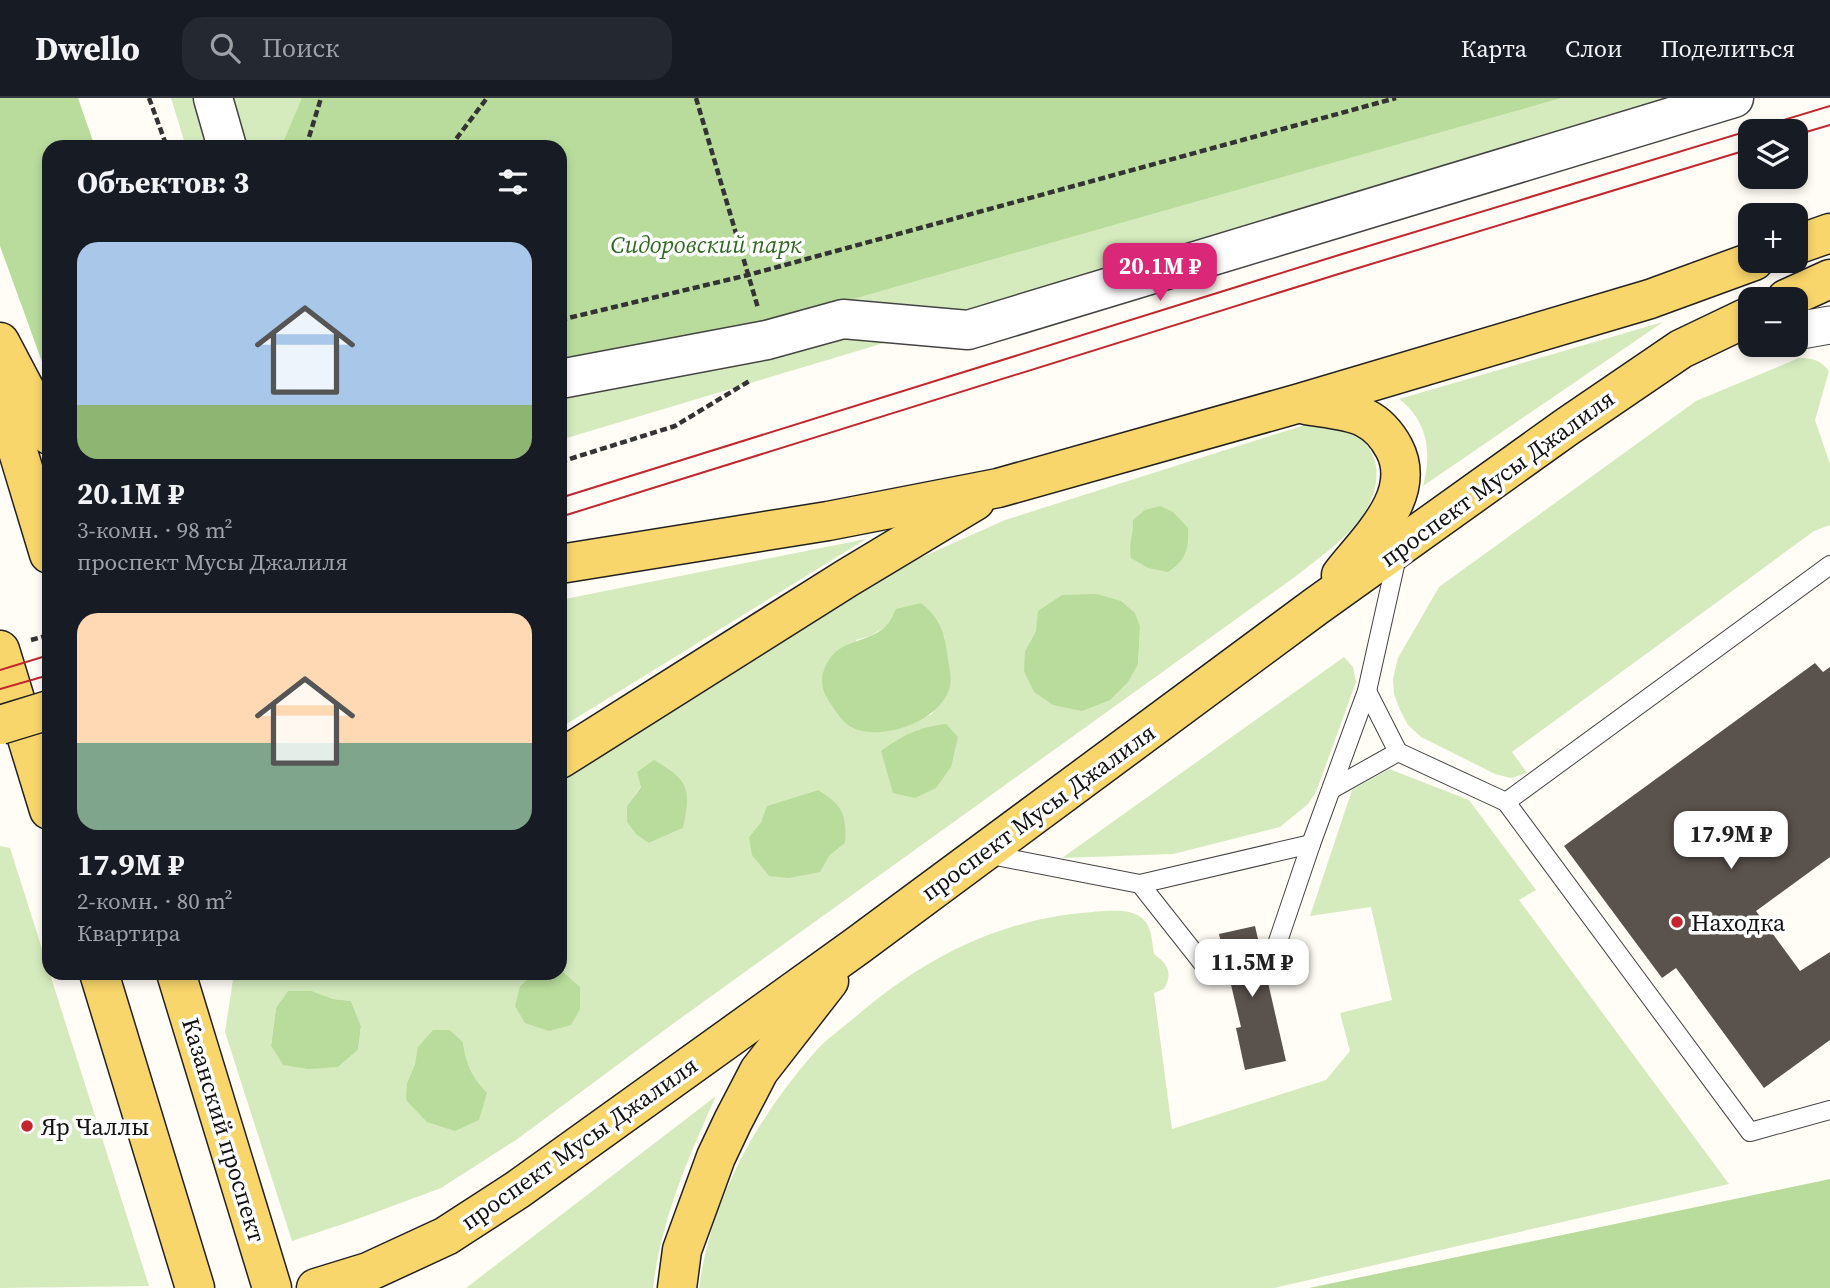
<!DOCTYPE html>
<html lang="ru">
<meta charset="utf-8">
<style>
:root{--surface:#171b24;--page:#242831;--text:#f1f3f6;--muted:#9ea1a6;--line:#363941;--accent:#db2777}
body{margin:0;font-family:"Source Serif 4",serif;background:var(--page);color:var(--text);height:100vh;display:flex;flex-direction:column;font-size:26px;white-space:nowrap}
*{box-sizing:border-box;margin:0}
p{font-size:23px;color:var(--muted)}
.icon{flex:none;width:38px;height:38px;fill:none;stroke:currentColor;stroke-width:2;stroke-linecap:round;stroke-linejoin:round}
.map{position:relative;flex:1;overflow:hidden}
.details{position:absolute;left:42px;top:42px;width:525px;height:840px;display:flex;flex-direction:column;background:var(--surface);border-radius:21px;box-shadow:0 4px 10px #0003}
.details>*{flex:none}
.tools{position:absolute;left:1738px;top:21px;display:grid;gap:14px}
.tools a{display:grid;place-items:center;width:70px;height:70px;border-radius:14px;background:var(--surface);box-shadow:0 4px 10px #0003;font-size:35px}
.price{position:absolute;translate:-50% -60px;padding:0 16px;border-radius:14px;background:#fff;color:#222;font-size:23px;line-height:46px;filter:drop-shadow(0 2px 4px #0008)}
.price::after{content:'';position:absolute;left:50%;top:42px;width:21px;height:16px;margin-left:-10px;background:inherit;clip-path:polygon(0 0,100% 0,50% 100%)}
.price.on{background:var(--accent);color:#fff}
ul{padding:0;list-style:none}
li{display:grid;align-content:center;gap:14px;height:371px;padding:0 35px}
li span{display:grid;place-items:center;height:217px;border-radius:21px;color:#555}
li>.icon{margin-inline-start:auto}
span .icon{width:126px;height:126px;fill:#fffc;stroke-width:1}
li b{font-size:30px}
h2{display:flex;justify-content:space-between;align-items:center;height:84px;padding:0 35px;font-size:30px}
header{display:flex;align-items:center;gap:42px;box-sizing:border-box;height:98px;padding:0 35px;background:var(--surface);border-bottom:2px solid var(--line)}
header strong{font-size:33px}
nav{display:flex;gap:38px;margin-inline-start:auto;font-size:24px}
.search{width:490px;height:63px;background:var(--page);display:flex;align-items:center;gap:18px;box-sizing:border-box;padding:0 24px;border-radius:21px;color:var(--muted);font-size:26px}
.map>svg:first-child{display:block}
</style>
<header>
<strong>Dwello</strong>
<div class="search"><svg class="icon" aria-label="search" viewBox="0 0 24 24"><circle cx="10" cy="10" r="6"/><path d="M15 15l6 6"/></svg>Поиск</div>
<nav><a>Карта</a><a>Слои</a><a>Поделиться</a></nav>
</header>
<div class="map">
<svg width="1830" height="1190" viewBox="0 0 1830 1190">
<rect width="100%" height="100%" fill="#fffdf5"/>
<!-- green -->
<g fill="#d5ebbd" fill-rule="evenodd">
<path d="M171,0H1704L560,342V49H186Z"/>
<path d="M1663,224L1423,388C1432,355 1428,323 1399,301Z"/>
<path d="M1799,260C1813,260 1820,262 1829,273L1815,322L1830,366V427L1814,433L1512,654L1527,675L1511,680L1495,676L1421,639L1408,627L1400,612L1394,596L1393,581L1398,560L1439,489L1696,303Z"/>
<path d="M1314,324C1327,328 1345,330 1356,337C1367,344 1374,356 1376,368C1382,418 1330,451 1296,478L674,925L516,1042L441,1090L352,1123L292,1143L225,934L234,875H534L520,888L580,911V889L560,874V682L688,600L902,468L1005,422ZM887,528L944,537L950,586L932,616L894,632L875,634L856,542L870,538ZM1140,529L1138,566L1025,553L1036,533ZM641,688L683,730L649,745L627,708ZM818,692L845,745L829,758L749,739L761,724L768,708ZM312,893L333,901L351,903L361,928L358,952L338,969L283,967L271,948L276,910ZM450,932L463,944C466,966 472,979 486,995L407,985L415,966Z"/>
<path d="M866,441L560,630V502Z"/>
<path d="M1344,559L1353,569L1356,584L1316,694L1308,706L1280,729L1173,756L1062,760Z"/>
<path d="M1389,671L1469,702L1536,792L1519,802L1729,1086L1274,1190H699C711,1102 756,1021 814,955C825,942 841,931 854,920C924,860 999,821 1092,814C1106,813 1132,810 1143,821C1152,829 1152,845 1154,856C1168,866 1173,875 1164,891L1154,895L1172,1031L1326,982L1350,953L1340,915L1392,902L1371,809L1310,818L1352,692Z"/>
<path d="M0,748L10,750L149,1188L0,1190Z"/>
<path d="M716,998C688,1060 661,1122 653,1190H466Z"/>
</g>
<!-- forest -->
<g fill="#b9dc9c">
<path d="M0,0H78L95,49H49V283L0,148Z"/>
<path d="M302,0H1561L560,284V49H281Z"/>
<path d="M1160,408L1173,414L1188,430C1189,451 1186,462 1168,474L1148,470L1131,460C1128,446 1134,436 1133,422L1145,412Z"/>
<path d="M1097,496L1121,503L1135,515L1140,529L1138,566L1128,584L1110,602L1082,613L1053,607L1034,594L1024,573L1025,553L1036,533L1038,513L1062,497Z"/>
<path d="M921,505C941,521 945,536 948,561C949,569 952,580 950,588C943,622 882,645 851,629C842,624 836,613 830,605C824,596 820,586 823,575C834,539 863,548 885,529C890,525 893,517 896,511Z"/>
<path d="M946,626L958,639L951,669L936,690L915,700L893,695L881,653C903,637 919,629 946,626Z"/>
<path d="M654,662C690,683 691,691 683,730L649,745L637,737L627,724V708L641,689L637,674Z"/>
<path d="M818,692C842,707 847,715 845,745L829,758L820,774L789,780L769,778L752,757L749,739L761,724L767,708Z"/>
<path d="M563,874L580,889V911L571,927L549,933L525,925L515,908L520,888L534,875Z"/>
<path d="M288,893H312L333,901L351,903L361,928L358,952L338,969L308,971L283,967L271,948L276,910Z"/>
<path d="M433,932H450L463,944C466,966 472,979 487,995L479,1022L455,1033L427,1024L406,1002L407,985L415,966L418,949Z"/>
<path d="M1830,1081V1190H1309Z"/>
</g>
<!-- building -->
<g fill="#5a524d">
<path d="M1815,565L1823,574L1830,569V759L1756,813L1800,873L1830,854V942L1764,990L1676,870L1662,880L1564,748Z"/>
<path d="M1255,828L1286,963L1245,972L1236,930L1241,929L1219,836Z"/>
</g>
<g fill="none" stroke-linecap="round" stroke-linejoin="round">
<!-- service casing -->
<g stroke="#444" stroke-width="20">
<g id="service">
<path d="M1367,593L1398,654"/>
<path d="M1332,691L1398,654L1506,704L1830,467"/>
<path d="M1506,704L1750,1034L1830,1012"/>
<path d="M986,756L1140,786L1204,867L1275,852L1311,746L1367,593L1398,454"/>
<path d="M1140,786L1311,746"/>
</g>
</g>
<!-- minor casing -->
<g stroke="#444" stroke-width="39">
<path id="minor" d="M1796,233L1830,227"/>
</g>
<!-- tertiary casing -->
<g stroke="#444" stroke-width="41">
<g id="tertiary">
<path d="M213,0L227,49"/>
<path d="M560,281L767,242L843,221L968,232L1734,0"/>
</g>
</g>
<!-- primary casing -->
<g stroke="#222" stroke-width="41">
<g id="primary">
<path d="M1796,147L1830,135"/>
<path d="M1786,201L1830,181"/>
<path d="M0,244L49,337"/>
<path d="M0,294L49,456"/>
<path d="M1306,307C1323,310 1351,312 1365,320C1379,327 1387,337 1394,350C1419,397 1367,443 1341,477"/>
<path d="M560,466L828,423L998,390L1300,305L1650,201L1754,163"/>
<path d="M0,552L49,712"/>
<path d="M560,661L847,480L975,403"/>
<path d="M99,875L195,1190"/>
<path d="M176,875L272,1190"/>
<path d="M316,1190L368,1174L446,1138L517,1092L857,848L1315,509L1568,328L1681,251L1750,218"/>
<path d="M677,1190L682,1152L716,1059L733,1023L759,973L829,883"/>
</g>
</g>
<!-- path -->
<g stroke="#333" stroke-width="4.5" stroke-dasharray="7 3.5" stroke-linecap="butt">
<path d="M149,0L167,49"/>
<path d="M696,0L758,210"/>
<path d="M306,49L321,0"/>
<path d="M450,49L487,0"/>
<path d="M560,222L748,177L1396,0"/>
<path d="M560,364L675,328L751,282"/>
<path d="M31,542L49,537"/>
</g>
<!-- service -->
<use href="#service" stroke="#fff" stroke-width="18"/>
<!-- minor -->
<use href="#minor" stroke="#fff" stroke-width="37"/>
<!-- tertiary -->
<use href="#tertiary" stroke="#fff" stroke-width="38"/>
<!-- primary -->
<use href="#primary" stroke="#f9d66b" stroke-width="38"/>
<!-- tram -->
<g stroke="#c4262e" stroke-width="2">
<path d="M1796,37L1830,27"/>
<path d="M560,400L1339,157L1830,8"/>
<path d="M560,419L1345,174L1750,51"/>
<path d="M0,572L49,557"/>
<path d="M0,591L49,577"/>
</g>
<!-- primary-bridge casing -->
<g stroke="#222" stroke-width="41" stroke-linecap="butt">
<path id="primary-bridge" d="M0,627L49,612"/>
</g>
<!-- primary-bridge -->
<use href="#primary-bridge" stroke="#f9d66b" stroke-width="38"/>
</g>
<!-- markers -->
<g fill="#c4262e" stroke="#fff" stroke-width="2.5">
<circle cx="1677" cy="824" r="7"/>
<circle cx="27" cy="1028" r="7"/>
</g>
<g text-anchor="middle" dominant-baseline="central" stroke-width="7" stroke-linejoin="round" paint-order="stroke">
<!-- park labels -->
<g font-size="24" font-style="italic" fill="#2f6b1f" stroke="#fff">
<text x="706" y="146">Сидоровский парк</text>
</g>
<!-- street labels -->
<g font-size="24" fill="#111" stroke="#fff">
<text transform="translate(1497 380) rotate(-36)">проспект Мусы Джалиля</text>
<text transform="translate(1038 714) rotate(-36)">проспект Мусы Джалиля</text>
<text transform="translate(224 1032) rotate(73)">Казанский проспект</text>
<text transform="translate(579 1045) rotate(-35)">проспект Мусы Джалиля</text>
</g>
<!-- poi labels -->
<g font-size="24" fill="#111" stroke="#fff" text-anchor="start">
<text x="1691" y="824">Находка</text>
<text x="41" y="1028">Яр Чаллы</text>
</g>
</g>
</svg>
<div class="tools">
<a><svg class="icon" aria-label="layers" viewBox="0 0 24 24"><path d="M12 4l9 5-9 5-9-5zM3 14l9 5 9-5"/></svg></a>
<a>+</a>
<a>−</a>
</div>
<b class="price on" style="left:1160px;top:205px">20.1M ₽</b>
<b class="price" style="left:1731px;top:773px">17.9M ₽</b>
<b class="price" style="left:1252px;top:901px">11.5M ₽</b>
<section class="details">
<h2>Объектов: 3<svg class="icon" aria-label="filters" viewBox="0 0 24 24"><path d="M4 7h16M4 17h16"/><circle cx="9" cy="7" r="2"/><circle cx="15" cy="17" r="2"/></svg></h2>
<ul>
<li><span style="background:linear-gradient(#a9c7e8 75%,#8fb573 0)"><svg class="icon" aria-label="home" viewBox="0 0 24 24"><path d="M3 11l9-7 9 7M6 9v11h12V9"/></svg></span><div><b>20.1M ₽</b><p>3-комн. · 98 m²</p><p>проспект Мусы Джалиля</p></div></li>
<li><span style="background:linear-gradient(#ffd9b3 60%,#7fa58c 0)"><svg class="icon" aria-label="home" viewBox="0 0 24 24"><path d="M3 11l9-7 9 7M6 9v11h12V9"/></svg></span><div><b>17.9M ₽</b><p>2-комн. · 80 m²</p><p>Квартира</p></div></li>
</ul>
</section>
</div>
